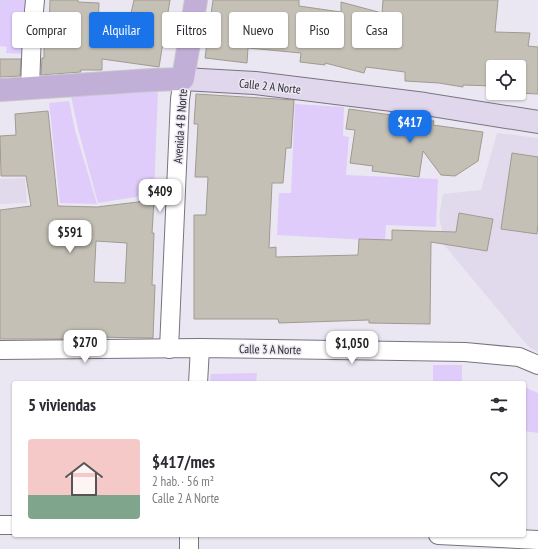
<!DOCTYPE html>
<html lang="es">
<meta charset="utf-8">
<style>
:root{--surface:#fff;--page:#f7f7f7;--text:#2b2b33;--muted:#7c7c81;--accent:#1a73e8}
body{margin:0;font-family:"PT Sans Narrow",sans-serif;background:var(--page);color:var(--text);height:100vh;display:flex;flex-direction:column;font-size:15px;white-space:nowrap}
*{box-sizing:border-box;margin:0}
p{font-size:13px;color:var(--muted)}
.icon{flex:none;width:22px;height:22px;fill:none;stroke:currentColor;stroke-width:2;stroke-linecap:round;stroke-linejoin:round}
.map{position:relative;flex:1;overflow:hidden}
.details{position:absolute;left:12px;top:381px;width:514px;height:156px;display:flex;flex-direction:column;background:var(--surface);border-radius:4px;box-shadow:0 1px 3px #0004}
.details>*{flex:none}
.hud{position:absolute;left:12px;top:12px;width:514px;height:36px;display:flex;gap:8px}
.tools{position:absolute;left:486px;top:60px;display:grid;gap:8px}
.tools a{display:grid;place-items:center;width:40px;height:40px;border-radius:4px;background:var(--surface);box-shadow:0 1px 3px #0004;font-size:20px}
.price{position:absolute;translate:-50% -34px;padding:0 9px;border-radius:8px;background:#fff;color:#222;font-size:13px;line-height:26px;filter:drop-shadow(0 1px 2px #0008)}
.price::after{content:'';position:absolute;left:50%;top:24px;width:12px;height:9px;margin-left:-6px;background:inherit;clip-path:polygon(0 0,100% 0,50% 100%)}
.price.current{background:var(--accent);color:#fff}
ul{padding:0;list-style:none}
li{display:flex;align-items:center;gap:12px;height:100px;padding:0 16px}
li span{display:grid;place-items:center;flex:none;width:112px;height:80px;border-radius:4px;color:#555}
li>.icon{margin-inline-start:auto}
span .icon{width:48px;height:48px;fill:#fffc;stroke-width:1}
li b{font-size:17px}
h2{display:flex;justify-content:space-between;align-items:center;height:48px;padding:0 16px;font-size:17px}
.tag{padding:0 14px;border-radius:4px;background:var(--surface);box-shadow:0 1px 3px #0004;font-size:14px;line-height:36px}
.tag.current{background:var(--accent);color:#fff}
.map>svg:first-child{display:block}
</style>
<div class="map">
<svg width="538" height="549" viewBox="0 0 538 549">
<rect width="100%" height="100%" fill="#ebe7f2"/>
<!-- built -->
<g fill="#e1daed">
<path d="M497,133L538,138V352L529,347L523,340L445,246L439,216L443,194L481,190Z"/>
<path d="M25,178L27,203L0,204V179Z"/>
</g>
<!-- green -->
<g fill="#dfccfb">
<path d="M0,0H27L24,54L6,53L7,47L0,46Z"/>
<path d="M158,89L154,194L98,203L78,129L71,96Z"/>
<path d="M69,101L75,130L97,204L60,203L49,103Z"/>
<path d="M295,104L344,107L343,136L349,137L346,175L438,179L436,227L386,225L385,241L277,235L279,193H291Z"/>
<rect x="433" y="365" width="29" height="18"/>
<path d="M257,373L256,383H210L211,374Z"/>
<path d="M524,387L538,393V433L524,431Z"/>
</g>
<!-- building -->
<g fill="#c5c0b5" stroke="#a09b91" fill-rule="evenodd">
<path d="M50,0H78V2L99,3L98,29L127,31L134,0H170L159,67L102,59V70H80L81,72L41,75L42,58H44V28H49Z"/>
<path d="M213,0H299V6L341,12V2L382,13L383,0H498L495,32L530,33L528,46L538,47V94L519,93V67H493V86L463,85V87L439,83L405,81V72L366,67L364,73L325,63V65L300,62L301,53L248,48L247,63L205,58Z"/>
<path d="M0,59H21L20,76L0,77Z"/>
<path d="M196,94L294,100L291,148H286L283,183H272L269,248L276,247V257L358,255L359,239L392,240V230L456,232L459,213L493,219L487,251L431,242L430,324L369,323V320L279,323L278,319H194V215H206L208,177H195L198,124H194Z"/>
<path d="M349,109L434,121L433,125L483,132L478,161L455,176L441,175L423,151L419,177L372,171L373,166L350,163L355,130L346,129Z"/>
<path d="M48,111L58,206L97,207L154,200L152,233H154L152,285H155L153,338L90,337V339H0V210L31,206L26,176H1L0,136L16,135L15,114ZM96,241L127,243L125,283L94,282Z"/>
<path d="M512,153L538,157V223L537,234L501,229Z"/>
</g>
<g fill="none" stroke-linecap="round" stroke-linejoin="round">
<!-- street casing -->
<g stroke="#78747e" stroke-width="20">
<g id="street">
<path d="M30,88L32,32L35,0"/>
<path d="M169,349L180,99L183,79"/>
<path d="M0,350L200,348L465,352L519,357L538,365"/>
<path d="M198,383L200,348"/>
<path d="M0,525H14"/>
<path d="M438,535L538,540"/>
<path d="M189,549V535"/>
</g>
</g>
<!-- secondary casing -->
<g stroke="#78747e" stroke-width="24">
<path id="secondary" d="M183,79L255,83L425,104L538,122"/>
</g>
<!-- primary casing -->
<g stroke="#c8c7c9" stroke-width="24">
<path id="primary" d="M0,90L151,80L183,79L196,0"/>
</g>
<!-- street -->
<use href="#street" stroke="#fff" stroke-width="18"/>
<!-- secondary -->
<use href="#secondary" stroke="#e0d7ec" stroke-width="22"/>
<!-- primary -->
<use href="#primary" stroke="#c1afd8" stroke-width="22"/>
</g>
<g text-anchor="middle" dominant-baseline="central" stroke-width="3" stroke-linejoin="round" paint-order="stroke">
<!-- street labels -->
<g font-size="12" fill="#2b292e" stroke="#ebe7f2">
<text transform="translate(270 86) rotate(6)">Calle 2 A Norte</text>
<text transform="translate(180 126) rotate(-86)">Avenida 4 B Norte</text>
<text transform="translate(270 349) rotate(1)">Calle 3 A Norte</text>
</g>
</g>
</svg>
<div class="tools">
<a><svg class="icon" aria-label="locate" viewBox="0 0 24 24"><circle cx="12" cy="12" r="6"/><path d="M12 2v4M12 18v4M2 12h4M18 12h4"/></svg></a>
</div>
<b class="price current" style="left:410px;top:144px">$417</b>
<b class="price" style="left:160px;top:213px">$409</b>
<b class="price" style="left:70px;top:254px">$591</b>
<b class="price" style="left:85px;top:364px">$270</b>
<b class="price" style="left:352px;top:365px">$1,050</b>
<div class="hud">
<a class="tag">Comprar</a>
<a class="tag current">Alquilar</a>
<a class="tag">Filtros</a>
<a class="tag">Nuevo</a>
<a class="tag">Piso</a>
<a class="tag">Casa</a>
</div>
<section class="details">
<h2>5 viviendas<svg class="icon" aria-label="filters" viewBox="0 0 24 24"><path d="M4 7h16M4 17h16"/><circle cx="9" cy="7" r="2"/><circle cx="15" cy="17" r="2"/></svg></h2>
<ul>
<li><span style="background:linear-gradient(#f6c9c9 70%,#7fa58c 0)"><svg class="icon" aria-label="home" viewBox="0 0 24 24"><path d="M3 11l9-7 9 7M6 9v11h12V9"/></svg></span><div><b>$417/mes</b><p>2 hab. · 56 m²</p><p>Calle 2 A Norte</p></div><svg class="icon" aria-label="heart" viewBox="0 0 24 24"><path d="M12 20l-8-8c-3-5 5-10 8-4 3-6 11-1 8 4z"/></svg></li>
</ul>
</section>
</div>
